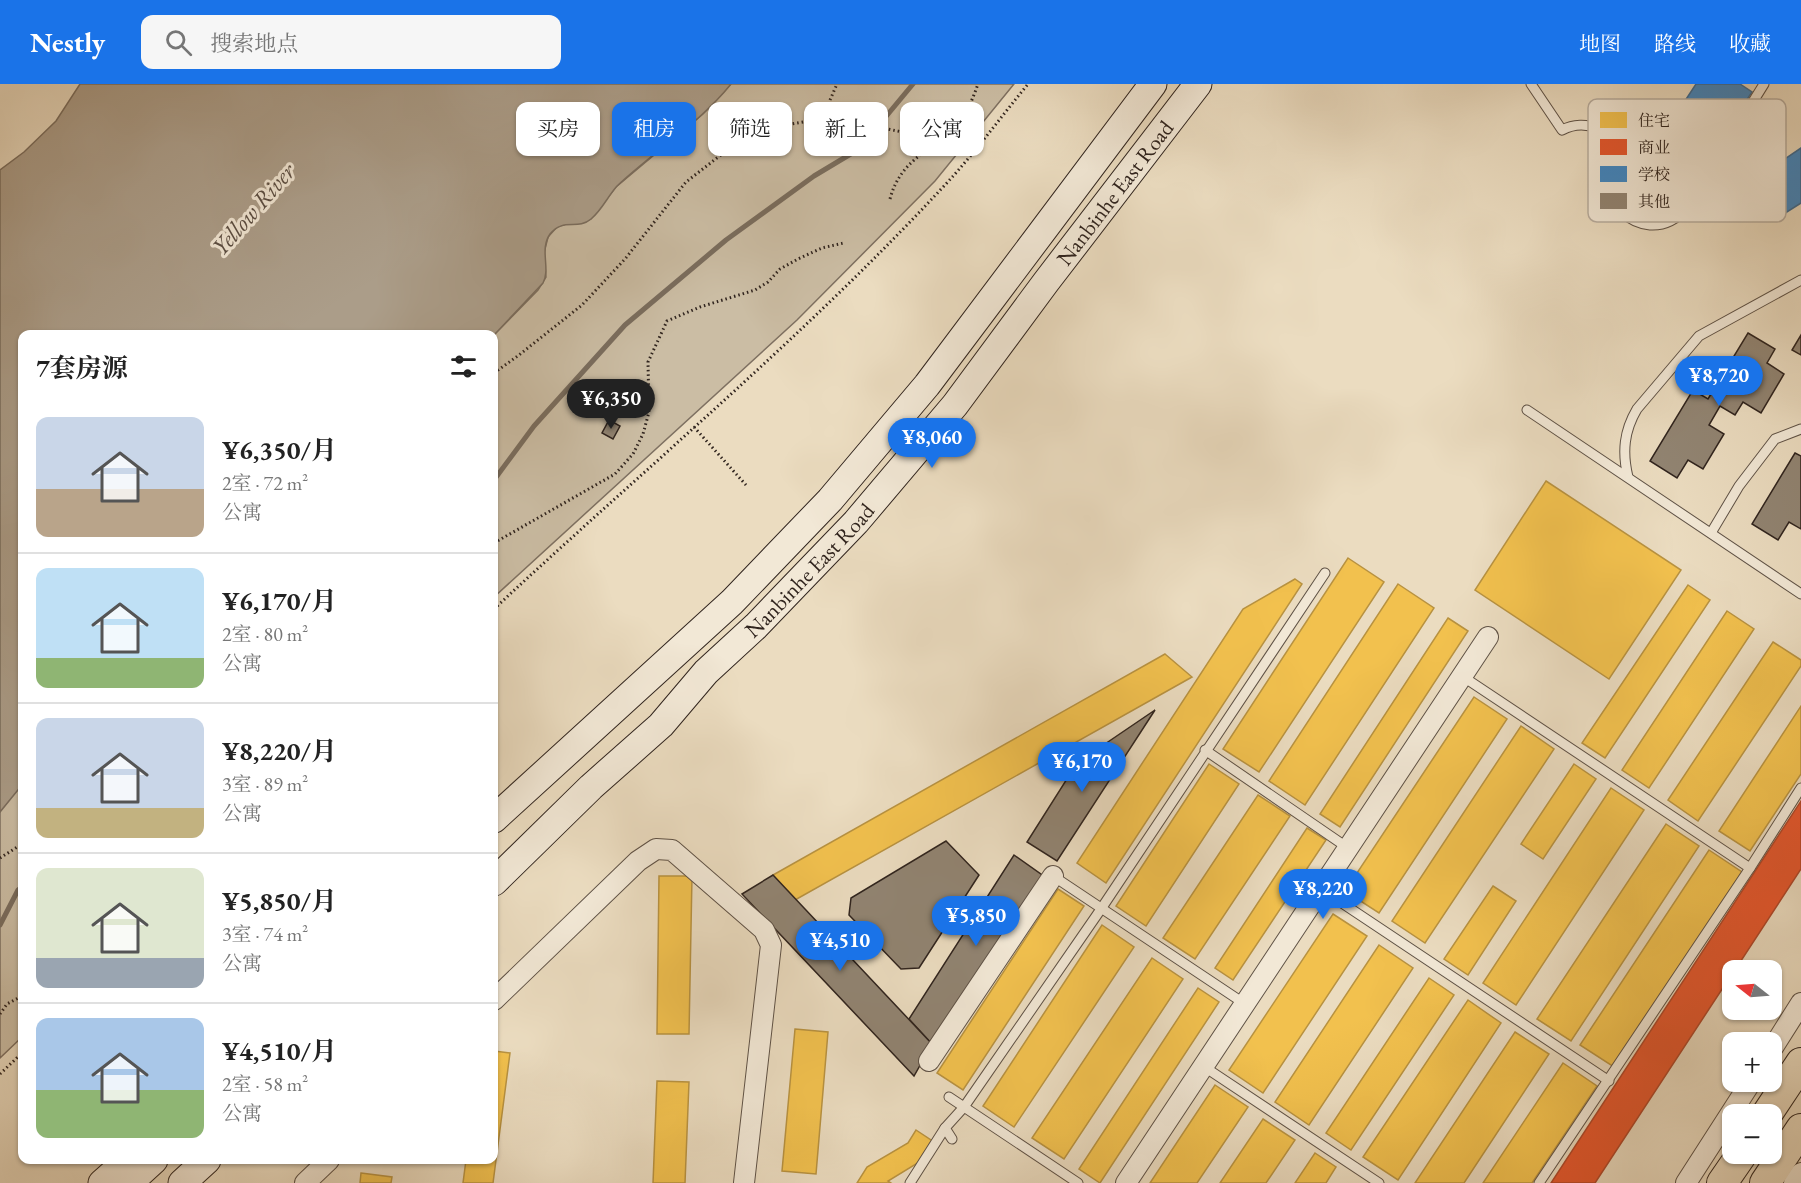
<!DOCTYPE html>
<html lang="zh">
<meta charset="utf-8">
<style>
:root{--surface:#fff;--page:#f6f6f6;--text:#222;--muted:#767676;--line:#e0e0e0;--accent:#1a73e8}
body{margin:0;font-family:"EB Garamond","Noto Serif SC",serif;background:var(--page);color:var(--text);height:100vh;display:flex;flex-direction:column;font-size:22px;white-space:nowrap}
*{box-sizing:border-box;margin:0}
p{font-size:20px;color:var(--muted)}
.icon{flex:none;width:33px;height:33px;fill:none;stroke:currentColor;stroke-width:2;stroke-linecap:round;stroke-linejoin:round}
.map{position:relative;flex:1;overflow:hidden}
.side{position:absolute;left:18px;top:246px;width:480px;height:834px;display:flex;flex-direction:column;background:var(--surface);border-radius:12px;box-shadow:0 2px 4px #0004}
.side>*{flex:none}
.hud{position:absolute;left:516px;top:18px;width:570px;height:54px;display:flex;gap:12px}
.needle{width:39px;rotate:287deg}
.controls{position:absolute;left:1722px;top:876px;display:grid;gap:12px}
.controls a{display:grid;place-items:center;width:60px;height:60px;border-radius:12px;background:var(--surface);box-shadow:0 2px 4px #0004;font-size:30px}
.price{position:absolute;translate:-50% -51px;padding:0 14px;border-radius:21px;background:var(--accent);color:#fff;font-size:20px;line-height:39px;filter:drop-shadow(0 2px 3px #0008)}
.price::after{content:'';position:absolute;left:50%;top:36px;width:18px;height:14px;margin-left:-9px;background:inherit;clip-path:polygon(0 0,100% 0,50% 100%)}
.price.selected{background:#222;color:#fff}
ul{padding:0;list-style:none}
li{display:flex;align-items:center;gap:18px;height:150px;padding:0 18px}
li+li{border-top:2px solid var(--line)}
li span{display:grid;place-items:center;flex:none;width:168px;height:120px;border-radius:12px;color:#555}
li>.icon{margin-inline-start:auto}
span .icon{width:72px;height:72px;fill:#fffc;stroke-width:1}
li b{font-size:26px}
h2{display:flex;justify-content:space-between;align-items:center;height:72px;padding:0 18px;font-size:26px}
.chip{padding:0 21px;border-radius:12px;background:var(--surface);box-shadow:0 2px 4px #0004;font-size:21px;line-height:54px}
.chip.selected{background:var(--accent);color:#fff}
header{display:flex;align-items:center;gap:36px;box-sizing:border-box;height:84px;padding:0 30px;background:var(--accent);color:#fff}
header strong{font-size:28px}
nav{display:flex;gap:33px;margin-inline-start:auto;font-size:21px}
.search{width:420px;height:54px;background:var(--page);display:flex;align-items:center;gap:15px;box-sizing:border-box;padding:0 21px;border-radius:12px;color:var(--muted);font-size:22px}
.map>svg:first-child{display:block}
</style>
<header>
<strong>Nestly</strong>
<div class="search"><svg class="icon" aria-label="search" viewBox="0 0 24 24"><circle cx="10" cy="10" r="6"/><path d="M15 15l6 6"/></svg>搜索地点</div>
<nav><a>地图</a><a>路线</a><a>收藏</a></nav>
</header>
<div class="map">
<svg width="1801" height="1099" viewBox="0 0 1801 1099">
<rect width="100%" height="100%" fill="#ebdcc0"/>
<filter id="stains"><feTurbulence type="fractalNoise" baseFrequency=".00333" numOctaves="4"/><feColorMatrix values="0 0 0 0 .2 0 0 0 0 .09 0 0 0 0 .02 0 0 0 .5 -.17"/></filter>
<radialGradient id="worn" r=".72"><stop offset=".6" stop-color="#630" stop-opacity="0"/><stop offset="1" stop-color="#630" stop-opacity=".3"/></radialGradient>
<!-- green -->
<g fill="#cbbda4" stroke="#7e7061" stroke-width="1.5">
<path d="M731,0H1014L935,97L797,236L494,513V251L538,206L546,193L544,169L548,153L557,143L566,140L583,139L591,135L616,103L703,30Z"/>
<path d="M22,700V953L0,974V726Z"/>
</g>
<!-- water -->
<path fill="#ab9d89" stroke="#7a6d5e" stroke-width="1.5" d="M80,0H731C699,40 654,67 617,102C608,112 602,126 591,135C577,147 564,133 550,150C539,166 551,184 543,199L494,251L22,250V701L0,728V86L24,68L56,37Z"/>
<!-- homes -->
<g fill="#f2c14e" stroke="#b89240" stroke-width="1.5">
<path d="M1546,397L1681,486L1609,595L1475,506Z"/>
<path d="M1348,474L1384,498L1259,688L1223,665Z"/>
<path d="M1295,495L1302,500L1106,799L1077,779L1243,525Z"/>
<path d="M1398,500L1434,524L1305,721L1269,697Z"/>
<path d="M1688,501L1710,516L1605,674L1582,659Z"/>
<path d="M1727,527L1754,545L1649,704L1622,686Z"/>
<path d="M1448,534L1468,547L1340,743L1320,730Z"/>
<path d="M1773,558L1801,576V582L1698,737L1668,716Z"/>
<path d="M1165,570L1192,593L795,816L773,791Z"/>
<path d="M1474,613L1507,635L1379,829L1345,807Z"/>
<path d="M1801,622V690L1750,767L1719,747Z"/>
<path d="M1521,642L1554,665L1425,859L1392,837Z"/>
<path d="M1209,680L1239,700L1146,842L1116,822Z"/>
<path d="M1574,680L1596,695L1543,775L1521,760Z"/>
<path d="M1611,704L1644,726L1516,921L1483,899Z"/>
<path d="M1258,711L1290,732L1195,875L1163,854Z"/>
<path d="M1666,740L1699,762L1571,957L1537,935Z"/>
<path d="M1307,744L1326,756L1233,896L1215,884Z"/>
<path d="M1709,766L1742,788L1614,983L1580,961Z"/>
<path d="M659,792H692L689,950H657Z"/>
<path d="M1493,802L1516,817L1468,891L1444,875Z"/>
<path d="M1058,805L1084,822L963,1006L937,989Z"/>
<path d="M1333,830L1367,852L1263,1009L1229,986Z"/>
<path d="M1102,841L1134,863L1014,1043L983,1022Z"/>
<path d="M1379,861L1413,884L1309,1041L1275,1018Z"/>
<path d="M1152,874L1183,895L1064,1075L1032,1054Z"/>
<path d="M1429,894L1454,911L1351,1066L1326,1049Z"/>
<path d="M1198,904L1219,918L1100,1099L1079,1085Z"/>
<path d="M1468,916L1501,939L1398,1096L1363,1073Z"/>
<path d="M795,945L828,948L816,1090L782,1087Z"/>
<path d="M1515,948L1549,970L1464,1099H1415Z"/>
<path d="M494,967L510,969L493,1099H463L466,1076H494Z"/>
<path d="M1563,979L1597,1002L1532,1099H1483Z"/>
<path d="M657,997L689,998L685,1099H653Z"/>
<path d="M1215,1001L1248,1023L1197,1099H1150Z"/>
<path d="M1263,1035L1295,1056L1266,1099H1220Z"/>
<path d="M916,1046L934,1058L921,1077L888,1097L891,1099H857L867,1083L908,1059Z"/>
<path d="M1315,1069L1336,1083L1326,1099H1295Z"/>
<path d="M361,1089L392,1093L391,1099H360Z"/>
</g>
<!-- shops -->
<path fill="#e4572e" stroke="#ae4829" stroke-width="1.5" d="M1801,717V785L1735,886H1732V890L1595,1099H1551Z"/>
<!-- schools -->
<g fill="#3f88c5" stroke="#3a6a93" stroke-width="1.5">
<path d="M1696,0H1740L1752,8L1728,44L1708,31L1685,66L1705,79L1681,115L1661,101L1646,124L1624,110Z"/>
<path d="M1801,64V119L1776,135L1751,98Z"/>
</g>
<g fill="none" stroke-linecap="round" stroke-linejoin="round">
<!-- stream -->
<g stroke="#7a6d5e" stroke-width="5">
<path d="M494,396L534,342L625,241L726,156L814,92L859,65L913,0"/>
<path d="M0,841L18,806L22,803"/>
</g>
</g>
<!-- building -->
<g fill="#918472" stroke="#30241e" stroke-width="1.5">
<path d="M1748,249L1775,265L1767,279L1784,290L1761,329L1743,318L1735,331L1720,322L1709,341L1724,350L1703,385L1688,376L1677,394L1650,377L1693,306L1708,315Z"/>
<path d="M1801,251V271L1792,266Z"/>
<path d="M609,336L620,342L613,355L602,349Z"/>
<path d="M1795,369L1801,372V445L1789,438L1778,456L1752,440Z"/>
<path d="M1155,626L1057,777L1027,758L1077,679Z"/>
<path d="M946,757L979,791L919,884L901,885L849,831L851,814Z"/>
<path d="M1014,771L1045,793L932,960L909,935Z"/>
<path d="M773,791L932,960L914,992L742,810Z"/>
</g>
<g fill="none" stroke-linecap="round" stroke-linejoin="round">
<!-- service casing -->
<g stroke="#5f5246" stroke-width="11">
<g id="service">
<path d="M1531,0L1562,46C1585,34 1615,45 1617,74C1618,84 1612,92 1611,101C1610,123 1630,139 1650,141C1665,142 1677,135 1687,124L1764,0"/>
<path d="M1527,326L1801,510"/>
<path d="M1628,393C1622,368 1624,347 1637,325L1699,252L1801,196"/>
<path d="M1711,449L1739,402L1775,355L1801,345"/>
<path d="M1462,592L1750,784"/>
<path d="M1205,666L1348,764"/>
<path d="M1053,792L1245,920"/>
<path d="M1321,805L1609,997"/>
<path d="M1203,982L1379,1099"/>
<path d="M949,1013L1078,1099"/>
<path d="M952,1055L945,1044L964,1023L1101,825L1325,489"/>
<path d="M910,1099L945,1044"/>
<path d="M1539,1099L1750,784L1801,704"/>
</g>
</g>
<!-- minor casing -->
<g stroke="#5f5246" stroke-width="22">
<g id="minor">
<path d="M494,916L638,777L656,765L672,766L764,846L771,861L744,1099"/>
<path d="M1772,965L1801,919"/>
<path d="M929,977L1053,792"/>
<path d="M305,1099L329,1076"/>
<path d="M1126,1099L1488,553"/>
<path d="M1686,1099L1751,998"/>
<path d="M1794,1099L1801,1089"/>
</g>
</g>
<!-- secondary casing -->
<g stroke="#30241e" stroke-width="29">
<g id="secondary">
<path d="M494,735L732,518L830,416L927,301L1153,0"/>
<path id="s1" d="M494,798L591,703L661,641L706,588L756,542L856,438L955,321L1046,198L1198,0"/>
<path d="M102,1099L128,1076"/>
<path d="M129,1099L154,1076"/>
<path d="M182,1099L207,1076"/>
</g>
</g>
<!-- primary casing -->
<g stroke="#30241e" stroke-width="32">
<g id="primary">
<path d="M1767,1030L1801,979"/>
<path d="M1722,1099L1742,1070"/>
<path d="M1765,1099L1801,1045"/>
</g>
</g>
<!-- path -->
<g stroke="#30241e" stroke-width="3" stroke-dasharray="1.5 3" stroke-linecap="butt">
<path d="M830,16L837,0"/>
<path d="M836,34L940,56"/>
<path d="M890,115C900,76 931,67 956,41C967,30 973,14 978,0"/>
<path d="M494,289L519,271L582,221L625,175L686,98L735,60L774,43L814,36"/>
<path d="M694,343L746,401"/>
<path d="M494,459L615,390L633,370L643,350L649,328L648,278L667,237L700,223L755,206L768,198L780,185L798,175L822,164L844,159"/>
<path d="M494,525C644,385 804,253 944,102C974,70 1000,34 1028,0"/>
<path d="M0,774L22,760"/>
<path d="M0,930L7,920L22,912"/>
<path d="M0,990L22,969"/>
</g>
<!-- service -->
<use href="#service" stroke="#f2e8d6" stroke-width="9"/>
<!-- minor -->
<use href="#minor" stroke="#f2e8d6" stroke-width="20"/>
<!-- secondary -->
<use href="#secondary" stroke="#f2e8d6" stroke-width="27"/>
<!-- primary -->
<use href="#primary" stroke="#ebdcc0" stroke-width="30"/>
</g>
<g text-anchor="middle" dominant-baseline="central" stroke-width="6" stroke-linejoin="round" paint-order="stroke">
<!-- street labels -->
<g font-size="22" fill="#30241e" stroke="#f2e8d6">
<text stroke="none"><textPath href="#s1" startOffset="930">Nanbinhe East Road</textPath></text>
<text stroke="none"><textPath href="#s1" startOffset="444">Nanbinhe East Road</textPath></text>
</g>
<!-- water labels -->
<g font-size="24" font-style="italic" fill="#5b4e43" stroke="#f2e8d6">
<text transform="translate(253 125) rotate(-49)">Yellow River</text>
</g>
</g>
<!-- legend -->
<rect x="1588" y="15" width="198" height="123" rx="9" fill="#f2e8d6" stroke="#b8ad9f" stroke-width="1.5"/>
<rect x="1600" y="28" width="27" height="16" fill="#f2c14e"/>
<rect x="1600" y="55" width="27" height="16" fill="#e4572e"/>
<rect x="1600" y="82" width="27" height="16" fill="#3f88c5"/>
<rect x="1600" y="109" width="27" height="16" fill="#918472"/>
<g font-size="16" fill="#30241e">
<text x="1638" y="42">住宅</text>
<text x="1638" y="69">商业</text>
<text x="1638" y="96">学校</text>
<text x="1638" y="123">其他</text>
</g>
<rect width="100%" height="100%" filter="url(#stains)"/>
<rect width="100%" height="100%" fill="url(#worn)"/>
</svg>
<div class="controls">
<a><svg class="needle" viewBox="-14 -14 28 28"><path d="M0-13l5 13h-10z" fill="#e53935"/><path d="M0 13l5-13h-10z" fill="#767676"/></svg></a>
<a>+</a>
<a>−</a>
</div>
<b class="price" style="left:1719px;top:323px">¥8,720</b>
<b class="price selected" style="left:611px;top:346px">¥6,350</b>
<b class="price" style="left:932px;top:385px">¥8,060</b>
<b class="price" style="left:1082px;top:709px">¥6,170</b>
<b class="price" style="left:1323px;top:836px">¥8,220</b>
<b class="price" style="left:976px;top:863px">¥5,850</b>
<b class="price" style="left:840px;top:888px">¥4,510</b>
<div class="hud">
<a class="chip">买房</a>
<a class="chip selected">租房</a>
<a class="chip">筛选</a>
<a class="chip">新上</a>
<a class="chip">公寓</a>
</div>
<section class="side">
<h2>7套房源<svg class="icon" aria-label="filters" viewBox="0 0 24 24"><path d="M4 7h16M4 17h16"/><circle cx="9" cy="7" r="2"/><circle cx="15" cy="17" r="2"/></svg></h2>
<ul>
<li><span style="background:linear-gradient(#c9d6e8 60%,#b9a48a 0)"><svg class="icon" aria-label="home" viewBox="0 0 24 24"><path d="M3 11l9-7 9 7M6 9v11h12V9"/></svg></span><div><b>¥6,350/月</b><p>2室 · 72 m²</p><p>公寓</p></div></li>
<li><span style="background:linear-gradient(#bfe0f5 75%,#8fb573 0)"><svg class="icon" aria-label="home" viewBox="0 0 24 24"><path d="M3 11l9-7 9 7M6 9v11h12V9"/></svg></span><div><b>¥6,170/月</b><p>2室 · 80 m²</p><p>公寓</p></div></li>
<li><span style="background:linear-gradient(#c9d6e8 75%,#c2b280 0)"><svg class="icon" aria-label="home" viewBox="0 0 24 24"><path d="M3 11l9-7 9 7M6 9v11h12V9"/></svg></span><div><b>¥8,220/月</b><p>3室 · 89 m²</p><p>公寓</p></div></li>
<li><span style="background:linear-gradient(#dfe7d0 75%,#9aa5b1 0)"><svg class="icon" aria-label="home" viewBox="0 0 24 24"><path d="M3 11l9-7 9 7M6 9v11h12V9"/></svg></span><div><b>¥5,850/月</b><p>3室 · 74 m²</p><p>公寓</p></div></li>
<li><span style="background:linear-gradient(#a9c7e8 60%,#8fb573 0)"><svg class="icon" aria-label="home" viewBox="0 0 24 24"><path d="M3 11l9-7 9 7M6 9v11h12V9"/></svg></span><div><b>¥4,510/月</b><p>2室 · 58 m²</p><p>公寓</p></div></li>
</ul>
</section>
</div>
